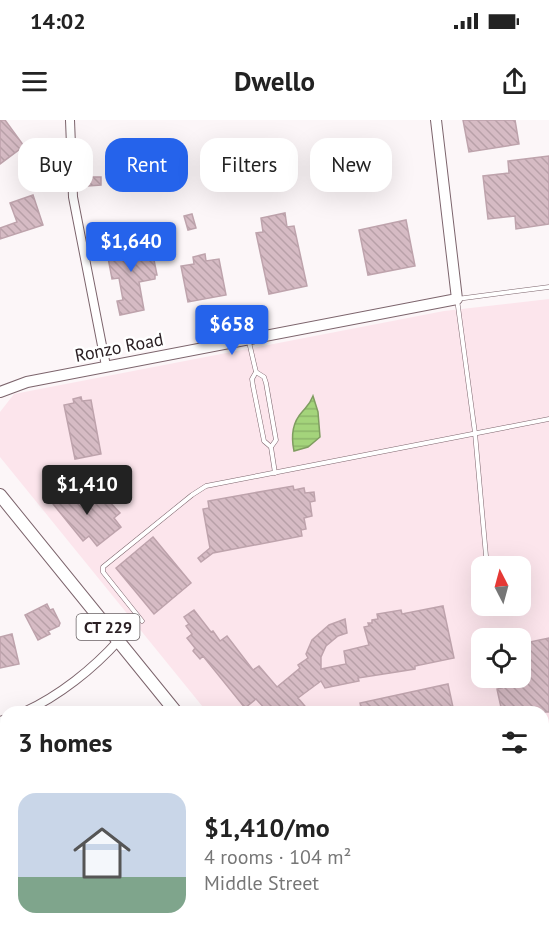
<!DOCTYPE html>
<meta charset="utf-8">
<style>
:root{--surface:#fff;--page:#f6f6f6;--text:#222;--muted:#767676;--accent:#2563eb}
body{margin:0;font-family:"PT Sans",sans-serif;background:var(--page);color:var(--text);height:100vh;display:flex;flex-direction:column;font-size:22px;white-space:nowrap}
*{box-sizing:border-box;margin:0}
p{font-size:20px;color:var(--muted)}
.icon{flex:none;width:33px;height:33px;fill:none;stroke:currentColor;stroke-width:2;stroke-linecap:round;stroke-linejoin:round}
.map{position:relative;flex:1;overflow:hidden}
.side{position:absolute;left:0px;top:586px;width:549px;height:236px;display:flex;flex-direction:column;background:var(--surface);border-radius:18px 18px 0 0;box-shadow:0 6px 24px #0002}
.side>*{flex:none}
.top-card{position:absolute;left:18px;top:18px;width:513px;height:54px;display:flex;gap:12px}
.needle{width:39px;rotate:354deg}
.controls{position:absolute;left:471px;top:436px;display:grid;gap:12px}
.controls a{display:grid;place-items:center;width:60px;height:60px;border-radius:12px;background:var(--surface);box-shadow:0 6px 24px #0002;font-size:30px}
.price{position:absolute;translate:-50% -51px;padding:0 14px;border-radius:6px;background:var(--accent);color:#fff;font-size:20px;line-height:39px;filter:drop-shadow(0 2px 3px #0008)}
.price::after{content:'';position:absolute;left:50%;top:36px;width:18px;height:14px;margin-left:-9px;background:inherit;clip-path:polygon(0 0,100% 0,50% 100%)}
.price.selected{background:#222;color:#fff}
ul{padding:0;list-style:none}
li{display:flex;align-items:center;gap:18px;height:150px;padding:0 18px}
li span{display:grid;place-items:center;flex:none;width:168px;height:120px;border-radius:18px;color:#555}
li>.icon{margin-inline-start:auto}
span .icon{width:72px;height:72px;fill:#fffc;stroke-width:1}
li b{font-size:26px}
h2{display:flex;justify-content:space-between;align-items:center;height:72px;padding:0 18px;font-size:26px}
.chip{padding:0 21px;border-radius:18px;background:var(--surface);box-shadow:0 6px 24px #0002;font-size:21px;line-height:54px}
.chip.selected{background:var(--accent);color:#fff}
.status{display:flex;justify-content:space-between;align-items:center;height:42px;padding:0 30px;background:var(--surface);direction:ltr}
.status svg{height:16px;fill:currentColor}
header{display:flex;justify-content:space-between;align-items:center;height:78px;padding:0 18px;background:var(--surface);font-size:27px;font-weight:700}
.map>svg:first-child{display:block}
</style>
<div class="status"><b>14:02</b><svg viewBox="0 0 49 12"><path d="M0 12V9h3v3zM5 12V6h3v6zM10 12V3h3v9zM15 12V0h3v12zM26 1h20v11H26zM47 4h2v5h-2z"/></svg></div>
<header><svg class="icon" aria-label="menu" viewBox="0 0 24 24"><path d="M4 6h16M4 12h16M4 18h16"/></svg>Dwello<svg class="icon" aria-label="share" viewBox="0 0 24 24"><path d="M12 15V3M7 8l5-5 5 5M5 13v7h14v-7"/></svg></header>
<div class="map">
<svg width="549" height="821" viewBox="0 0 549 821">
<defs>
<pattern id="water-rules" width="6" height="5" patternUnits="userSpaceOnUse" patternTransform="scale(1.5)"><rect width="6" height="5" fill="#a4d47b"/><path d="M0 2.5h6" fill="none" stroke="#8db66a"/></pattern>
<pattern id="building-back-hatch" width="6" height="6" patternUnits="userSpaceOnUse" patternTransform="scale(1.5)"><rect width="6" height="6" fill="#d6bbc4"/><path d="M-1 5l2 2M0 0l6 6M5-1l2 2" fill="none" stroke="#b8a0a8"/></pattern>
</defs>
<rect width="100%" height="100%" fill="#fcf6f8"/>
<!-- built -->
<path fill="#fce5ec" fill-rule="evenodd" d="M549,179V821H392L388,816H543V592H207L0,337V292L14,274L444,191ZM482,447H520V486H482ZM482,519H520V558H482Z"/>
<!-- water -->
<path fill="url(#water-rules)" stroke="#7f9d60" stroke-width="1.5" d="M313,276L318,292L320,317L308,327L294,331C291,317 292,303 302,292C307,286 310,284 313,276Z"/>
<!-- building -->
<g fill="url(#building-back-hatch)" stroke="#bea3ac" stroke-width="1.5">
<path d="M0,0H5L24,26L0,44Z"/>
<path d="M463,0H515L519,24L469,32Z"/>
<path d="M549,36V104L516,109L515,96L488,99L483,56L509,53L508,41Z"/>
<path d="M88,57H101V65L88,66Z"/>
<path d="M33,75L43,105L0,119V108L17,102L10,83Z"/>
<path d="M285,93L287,107L294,106L307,166L269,174L256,113L263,112L261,98Z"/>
<path d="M192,94L196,108L188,110L184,96Z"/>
<path d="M406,100L415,146L368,155L359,110Z"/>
<path d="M131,122L132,129L151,125L157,155H155V159L139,162L144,190L120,195L117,181L123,180L119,158L112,159L106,127Z"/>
<path d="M205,134L206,141L219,139L226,175L188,182L181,146L194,144L193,137Z"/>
<path d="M81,277L82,281L91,280L101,334L75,339L64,285L74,283L73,279Z"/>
<path d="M293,366L294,370L304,368L305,373L314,372L315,381L310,382L312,396L304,398L306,409L301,410L302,416L213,433L201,442L198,438L210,428L203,389L209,388L208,381Z"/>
<path d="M51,369L54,372L58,369L68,381L75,375L80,381L91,372L100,383L106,378L120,393L114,398L121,407L97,426L89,416L83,421L45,374Z"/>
<path d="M153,417L191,463L154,494L116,448Z"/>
<path d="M47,484L50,490L53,489L60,503L59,506L48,511L50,514L38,520L25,495Z"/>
<path d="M443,486L454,538L415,546V549L358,558L359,561L325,568L321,561L298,578L310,592H268L256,579L245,588L203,536L200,539L193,531L195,528L187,518L192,514L186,506L189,504L184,497L194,490L211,512L213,511L220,521L227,516L253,550L259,546L277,567L300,548L298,545L308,538L306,534L312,520L329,505L345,499L347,513L338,516L326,526L321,537V549L346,544L344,531L369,525L364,507L369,506L368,503H372V500L378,499L377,494L401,490L402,494Z"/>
<path d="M12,514L19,544L0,548V517Z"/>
<path d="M549,518V592H502L497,569L502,568L499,558H520V524Z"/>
<path d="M448,564L454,592H362L360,583Z"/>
</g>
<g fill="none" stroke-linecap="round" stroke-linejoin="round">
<!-- lane casing -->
<g stroke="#7c646c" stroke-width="5">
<g id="lane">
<path d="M249,222L256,252L264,257L266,263L276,320L271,327"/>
<path d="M256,252L252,259L253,266L264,321L271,327L275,353"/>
<path d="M487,447L475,313L457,179L549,167"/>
<path d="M142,501L103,452V447L192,375L206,366L549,299"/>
<path d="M543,724L549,723"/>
</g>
</g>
<!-- street casing -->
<g stroke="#7c646c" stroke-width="10">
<g id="street">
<path d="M70,0L73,77L106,246"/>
<path d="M24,592C59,576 93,549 119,520"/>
<path d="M0,601L6,599"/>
<path d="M516,816L518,821"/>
<path d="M529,816L530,821"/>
</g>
</g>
<!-- secondary casing -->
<g stroke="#7c646c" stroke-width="12">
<path id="secondary" d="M0,272L27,262L457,179L436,0"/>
</g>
<!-- primary casing -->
<g stroke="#7c646c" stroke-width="14">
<g id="primary">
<path d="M0,375L176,592"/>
<path d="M372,816L376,821"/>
</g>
</g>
<!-- lane -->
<use href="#lane" stroke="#fff" stroke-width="4"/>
<!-- street -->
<use href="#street" stroke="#fff" stroke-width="8"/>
<!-- secondary -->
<use href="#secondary" stroke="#fff" stroke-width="10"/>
<!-- primary -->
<use href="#primary" stroke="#fff" stroke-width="12"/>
</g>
<g text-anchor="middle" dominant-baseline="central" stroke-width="5" stroke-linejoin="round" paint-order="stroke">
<!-- shield labels -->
<rect fill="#fff" stroke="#696264" stroke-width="1.5" x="76.5" y="494" width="63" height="26" rx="4.5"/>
<g font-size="16" font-weight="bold" fill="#291e22">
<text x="108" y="507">CT 229</text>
</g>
<!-- street labels -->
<g font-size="18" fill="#291e22" stroke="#fff">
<text transform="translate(119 227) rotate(-11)">Ronzo Road</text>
</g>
</g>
</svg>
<div class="controls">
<a><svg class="needle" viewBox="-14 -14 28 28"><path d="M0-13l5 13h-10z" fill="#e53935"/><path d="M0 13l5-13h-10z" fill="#767676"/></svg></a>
<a><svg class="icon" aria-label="locate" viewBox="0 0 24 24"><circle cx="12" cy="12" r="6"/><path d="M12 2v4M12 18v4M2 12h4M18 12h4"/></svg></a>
</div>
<b class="price" style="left:131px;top:153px">$1,640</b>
<b class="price" style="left:232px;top:236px">$658</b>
<b class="price selected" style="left:87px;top:396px">$1,410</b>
<div class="top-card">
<a class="chip">Buy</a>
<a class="chip selected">Rent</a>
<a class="chip">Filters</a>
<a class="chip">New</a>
</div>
<section class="side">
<h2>3 homes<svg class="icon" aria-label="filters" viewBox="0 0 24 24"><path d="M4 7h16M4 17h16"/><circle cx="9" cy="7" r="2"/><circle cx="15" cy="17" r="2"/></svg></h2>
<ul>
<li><span style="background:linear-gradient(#c9d6e8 70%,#7fa58c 0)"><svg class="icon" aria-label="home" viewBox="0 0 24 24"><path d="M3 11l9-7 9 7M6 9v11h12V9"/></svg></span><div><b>$1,410/mo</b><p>4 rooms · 104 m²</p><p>Middle Street</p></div></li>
</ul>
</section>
</div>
